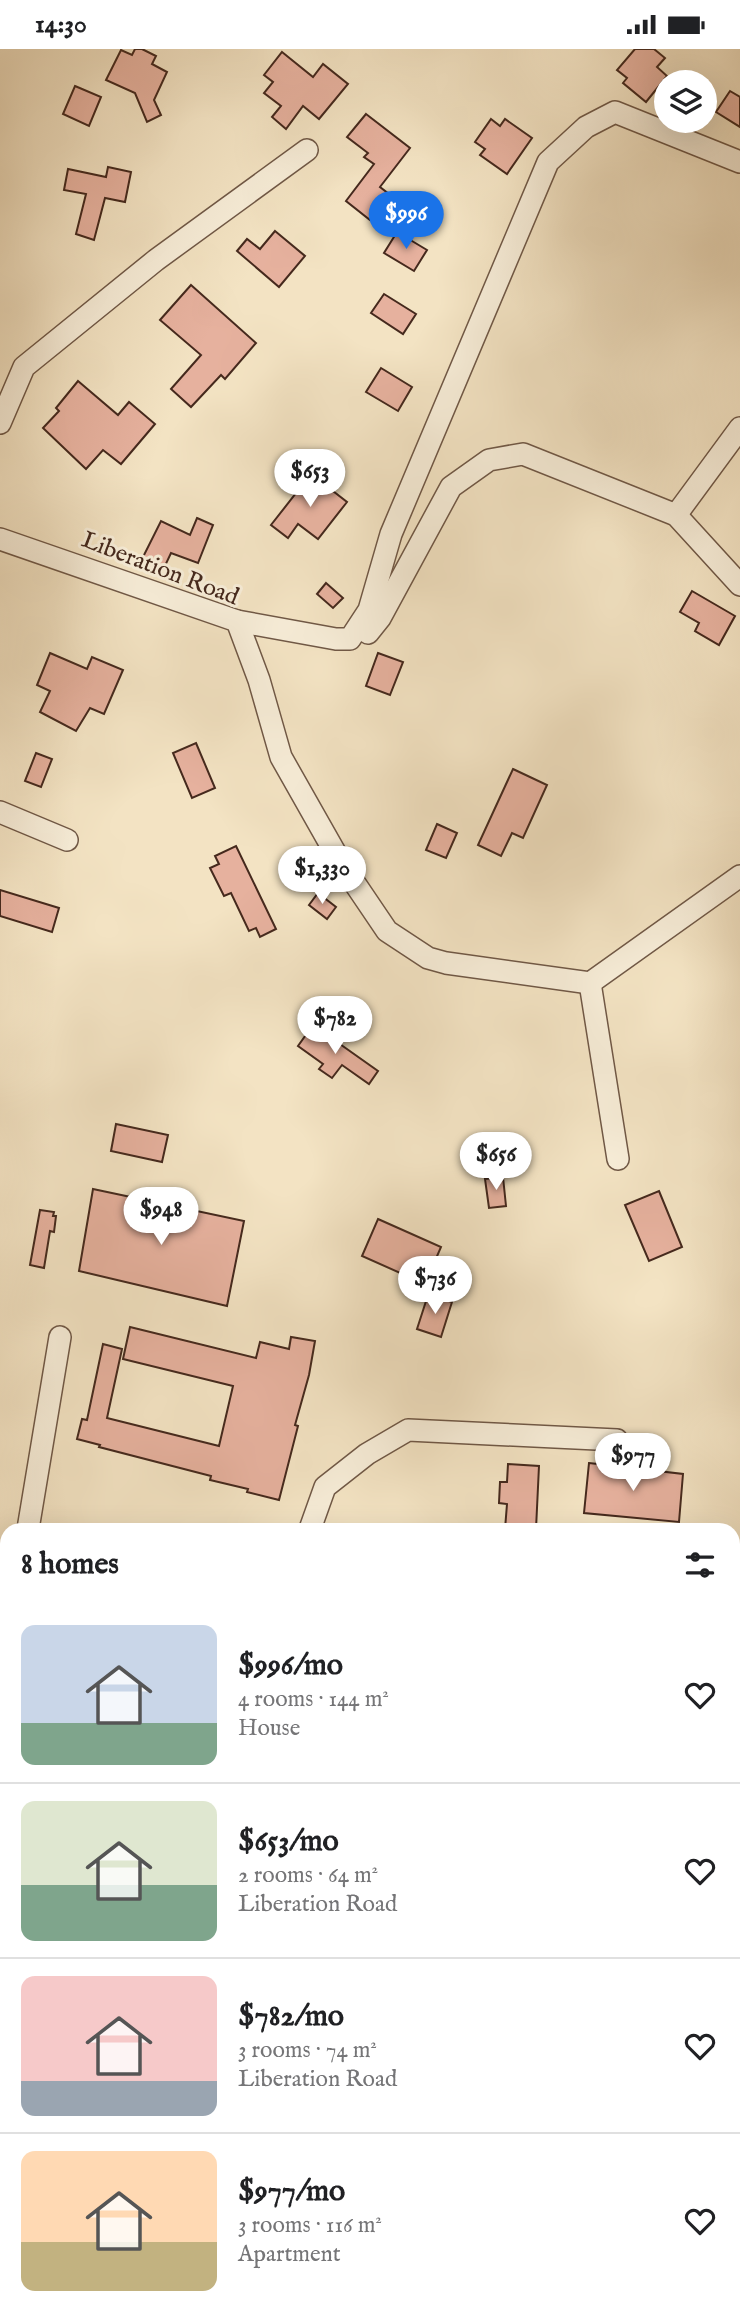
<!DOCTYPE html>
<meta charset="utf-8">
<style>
:root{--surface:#fff;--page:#f6f6f6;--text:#202124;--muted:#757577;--line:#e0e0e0;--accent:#1a73e8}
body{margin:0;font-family:"IM FELL English",serif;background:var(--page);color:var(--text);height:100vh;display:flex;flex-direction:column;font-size:26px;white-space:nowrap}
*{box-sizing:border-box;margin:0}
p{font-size:23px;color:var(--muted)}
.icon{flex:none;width:38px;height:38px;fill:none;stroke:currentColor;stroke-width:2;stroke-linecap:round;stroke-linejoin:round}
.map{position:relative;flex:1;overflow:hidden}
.details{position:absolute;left:0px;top:1474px;width:740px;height:800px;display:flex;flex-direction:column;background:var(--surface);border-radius:21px 21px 0 0;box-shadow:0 7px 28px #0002}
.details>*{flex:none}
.fabs{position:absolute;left:654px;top:21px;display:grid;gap:14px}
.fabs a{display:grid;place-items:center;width:63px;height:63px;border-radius:50%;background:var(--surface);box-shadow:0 7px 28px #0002;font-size:35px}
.price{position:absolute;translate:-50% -60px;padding:0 16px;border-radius:24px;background:#fff;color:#222;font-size:23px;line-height:46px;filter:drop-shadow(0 2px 4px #0008)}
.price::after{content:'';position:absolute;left:50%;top:42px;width:21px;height:16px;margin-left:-10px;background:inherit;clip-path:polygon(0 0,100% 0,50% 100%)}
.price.on{background:var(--accent);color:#fff}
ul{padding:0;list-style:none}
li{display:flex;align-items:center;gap:21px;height:175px;padding:0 21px}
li+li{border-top:2px solid var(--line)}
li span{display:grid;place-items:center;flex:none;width:196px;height:140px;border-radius:14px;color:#555}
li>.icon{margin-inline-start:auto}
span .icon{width:84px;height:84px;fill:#fffc;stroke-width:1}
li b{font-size:30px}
h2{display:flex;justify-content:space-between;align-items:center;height:84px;padding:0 21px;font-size:30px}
.status{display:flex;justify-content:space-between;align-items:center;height:49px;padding:0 35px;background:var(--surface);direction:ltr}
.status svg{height:19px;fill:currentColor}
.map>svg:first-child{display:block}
</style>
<div class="status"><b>14:30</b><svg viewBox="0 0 49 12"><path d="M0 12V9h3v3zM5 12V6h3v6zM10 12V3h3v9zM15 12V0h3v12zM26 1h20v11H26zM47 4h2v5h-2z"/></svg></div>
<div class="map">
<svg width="740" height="2273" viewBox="0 0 740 2273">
<rect width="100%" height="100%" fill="#f3e3c3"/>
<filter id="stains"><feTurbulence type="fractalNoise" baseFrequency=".00286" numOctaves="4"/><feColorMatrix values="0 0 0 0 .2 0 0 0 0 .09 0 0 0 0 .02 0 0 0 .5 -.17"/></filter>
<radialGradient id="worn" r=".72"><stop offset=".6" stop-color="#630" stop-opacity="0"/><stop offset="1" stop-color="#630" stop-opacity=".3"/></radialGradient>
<!-- building -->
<g fill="#e6b19e" stroke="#45291d" stroke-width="2">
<path d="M135,0H142L156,7L152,15L167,23L154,51L161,66L147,73L135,44L106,31L121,1L132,6Z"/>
<path d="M635,0H654L665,9L657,18L667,27L646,53L623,34L627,29L617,21Z"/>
<path d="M282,3L313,28L323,15L348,35L319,70L303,57L286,80L272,68L281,57L264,44L273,33L264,26Z"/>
<path d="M75,37L101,48L89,77L63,65Z"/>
<path d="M730,42L740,48V78L716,63Z"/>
<path d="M366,65L410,99L380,138L389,145L370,171L346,152L374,115L364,108L368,104L347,88Z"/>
<path d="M491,70L500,77L505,70L532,89L507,125L480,106L485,100L475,93Z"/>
<path d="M108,118L131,123L125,153L105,149L94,191L76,185L86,145L64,141L68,120L106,128Z"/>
<path d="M275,182L305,207L279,238L237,202L247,190L260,200Z"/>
<path d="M397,183L427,201L414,222L384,204Z"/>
<path d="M191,236L256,294L225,330L221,326L191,358L171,340L201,306L160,271Z"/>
<path d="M384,245L416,265L403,285L371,264Z"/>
<path d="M381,319L412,338L398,362L366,343Z"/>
<path d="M78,332L118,366L129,353L155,375L121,415L103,401L86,420L43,379L59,362L56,359Z"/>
<path d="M311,425L347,453L318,490L298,475L288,489L271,476Z"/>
<path d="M197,469L213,476L198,514L171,504L164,519L143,508L161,472L190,486Z"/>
<path d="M326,534L343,549L333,559L317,545Z"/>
<path d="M692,542L735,567L719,596L695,582L699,574L680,563Z"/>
<path d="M50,604L87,620L92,608L123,621L104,665L90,659L76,682L40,663L50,642L37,636Z"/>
<path d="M378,604L403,613L390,646L366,637Z"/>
<path d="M196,694L215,739L192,749L173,704Z"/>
<path d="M36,704L52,710L41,738L25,732Z"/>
<path d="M513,720L547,736L523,789L512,784L501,807L478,796Z"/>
<path d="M437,775L457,784L446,809L426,801Z"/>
<path d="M236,797L276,880L260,888L256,879L249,882L231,844L224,847L210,819L219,815L215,807Z"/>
<path d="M0,841L59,859L52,883L0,867Z"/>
<path d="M318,844L336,858L327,870L309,856Z"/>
<path d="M313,976L378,1022L369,1035L342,1016L332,1029L319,1020L323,1015L298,997Z"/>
<path d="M116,1075L168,1086L162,1113L111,1102Z"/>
<path d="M503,1128L506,1157L489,1159L485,1130Z"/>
<path d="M93,1140L244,1172L227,1257L79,1222Z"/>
<path d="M659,1142L682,1198L649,1212L625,1156Z"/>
<path d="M40,1161L54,1163L53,1167H56L54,1183L50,1182L44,1219L30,1216Z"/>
<path d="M378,1170L441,1198L425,1235L362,1207Z"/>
<path d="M428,1246L452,1253L441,1288L417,1280Z"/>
<path d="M130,1278L256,1309L260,1293L289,1300L291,1288L315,1292L309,1326L295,1376L298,1377L279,1451L247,1443L248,1440L210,1431L211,1427L99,1398L100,1396L77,1390L82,1370L87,1371L103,1295L122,1300L107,1369L219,1397L233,1337L123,1310Z"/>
<path d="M589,1414L683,1425L679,1473L584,1464Z"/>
<path d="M508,1415L539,1417L536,1480H505L507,1455L499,1454L500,1433H507Z"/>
</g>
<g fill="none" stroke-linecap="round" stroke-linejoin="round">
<!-- minor casing -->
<g stroke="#705846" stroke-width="24">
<g id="minor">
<path d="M0,374L24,318L156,211L307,101"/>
<path d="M676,466L740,379"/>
<path d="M0,490L237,572L259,631L281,708L341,814L387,882L428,909L446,914L590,934L740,827"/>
<path d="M237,572L336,590H350L369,561L391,485L548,113L586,78L615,63L740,113"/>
<path d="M368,584L380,569L451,438L489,411L523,405L676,466L740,536"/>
<path d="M0,763L67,791"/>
<path d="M590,934L618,1110"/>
<path d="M28,1480L60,1288"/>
<path d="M310,1480L325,1438L367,1405L408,1381L617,1391"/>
<path d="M0,1650L7,1608"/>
</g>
</g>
<!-- primary casing -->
<g stroke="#45291d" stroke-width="38">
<g id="primary">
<path d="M0,1721L7,1722"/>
<path d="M0,1750L7,1751"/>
<path d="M733,1824L740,1825"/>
<path d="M733,1853H740"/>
</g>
</g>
<!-- minor -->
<use href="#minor" stroke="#f7edd8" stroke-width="21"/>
<!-- primary -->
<use href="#primary" stroke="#eac282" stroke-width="35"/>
</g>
<g text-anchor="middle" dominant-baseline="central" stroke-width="6" stroke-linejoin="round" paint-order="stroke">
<!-- street labels -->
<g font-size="24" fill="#45291d" stroke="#f7edd8">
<text transform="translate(160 520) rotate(21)">Liberation Road</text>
</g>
</g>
<rect width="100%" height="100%" filter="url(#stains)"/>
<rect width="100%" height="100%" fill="url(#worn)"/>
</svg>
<div class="fabs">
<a><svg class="icon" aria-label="layers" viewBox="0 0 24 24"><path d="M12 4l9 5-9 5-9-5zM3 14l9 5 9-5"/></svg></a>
</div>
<b class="price on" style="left:406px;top:202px">$996</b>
<b class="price" style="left:310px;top:460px">$653</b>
<b class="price" style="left:322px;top:857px">$1,330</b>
<b class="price" style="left:335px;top:1007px">$782</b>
<b class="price" style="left:496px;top:1143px">$656</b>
<b class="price" style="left:161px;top:1198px">$948</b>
<b class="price" style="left:435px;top:1267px">$736</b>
<b class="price" style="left:633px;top:1444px">$977</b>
<section class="details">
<h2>8 homes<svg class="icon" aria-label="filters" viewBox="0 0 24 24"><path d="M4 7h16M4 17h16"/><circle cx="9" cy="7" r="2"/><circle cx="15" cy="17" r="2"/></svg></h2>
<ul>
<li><span style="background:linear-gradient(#c9d6e8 70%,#7fa58c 0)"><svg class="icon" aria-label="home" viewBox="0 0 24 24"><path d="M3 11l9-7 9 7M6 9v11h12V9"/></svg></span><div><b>$996/mo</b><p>4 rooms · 144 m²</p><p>House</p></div><svg class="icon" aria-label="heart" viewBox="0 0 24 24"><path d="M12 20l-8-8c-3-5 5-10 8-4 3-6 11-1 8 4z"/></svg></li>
<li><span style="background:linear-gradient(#dfe7d0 60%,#7fa58c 0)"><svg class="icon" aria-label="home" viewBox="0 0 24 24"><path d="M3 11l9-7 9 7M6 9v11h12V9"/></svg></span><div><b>$653/mo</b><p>2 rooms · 64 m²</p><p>Liberation Road</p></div><svg class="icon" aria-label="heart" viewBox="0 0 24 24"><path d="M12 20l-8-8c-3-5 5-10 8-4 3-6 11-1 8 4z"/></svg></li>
<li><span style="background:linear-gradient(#f6c9c9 75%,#9aa5b1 0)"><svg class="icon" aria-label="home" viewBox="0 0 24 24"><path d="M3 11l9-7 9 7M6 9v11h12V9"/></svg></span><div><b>$782/mo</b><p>3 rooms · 74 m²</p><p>Liberation Road</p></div><svg class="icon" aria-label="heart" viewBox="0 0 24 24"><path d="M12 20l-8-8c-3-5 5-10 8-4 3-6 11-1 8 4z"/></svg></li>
<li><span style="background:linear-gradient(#ffd9b3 65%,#c2b280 0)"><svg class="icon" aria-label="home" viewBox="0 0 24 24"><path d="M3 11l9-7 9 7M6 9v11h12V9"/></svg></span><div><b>$977/mo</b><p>3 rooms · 116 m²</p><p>Apartment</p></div><svg class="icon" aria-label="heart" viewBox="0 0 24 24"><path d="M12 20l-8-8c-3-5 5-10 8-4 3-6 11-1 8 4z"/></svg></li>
</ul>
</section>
</div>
